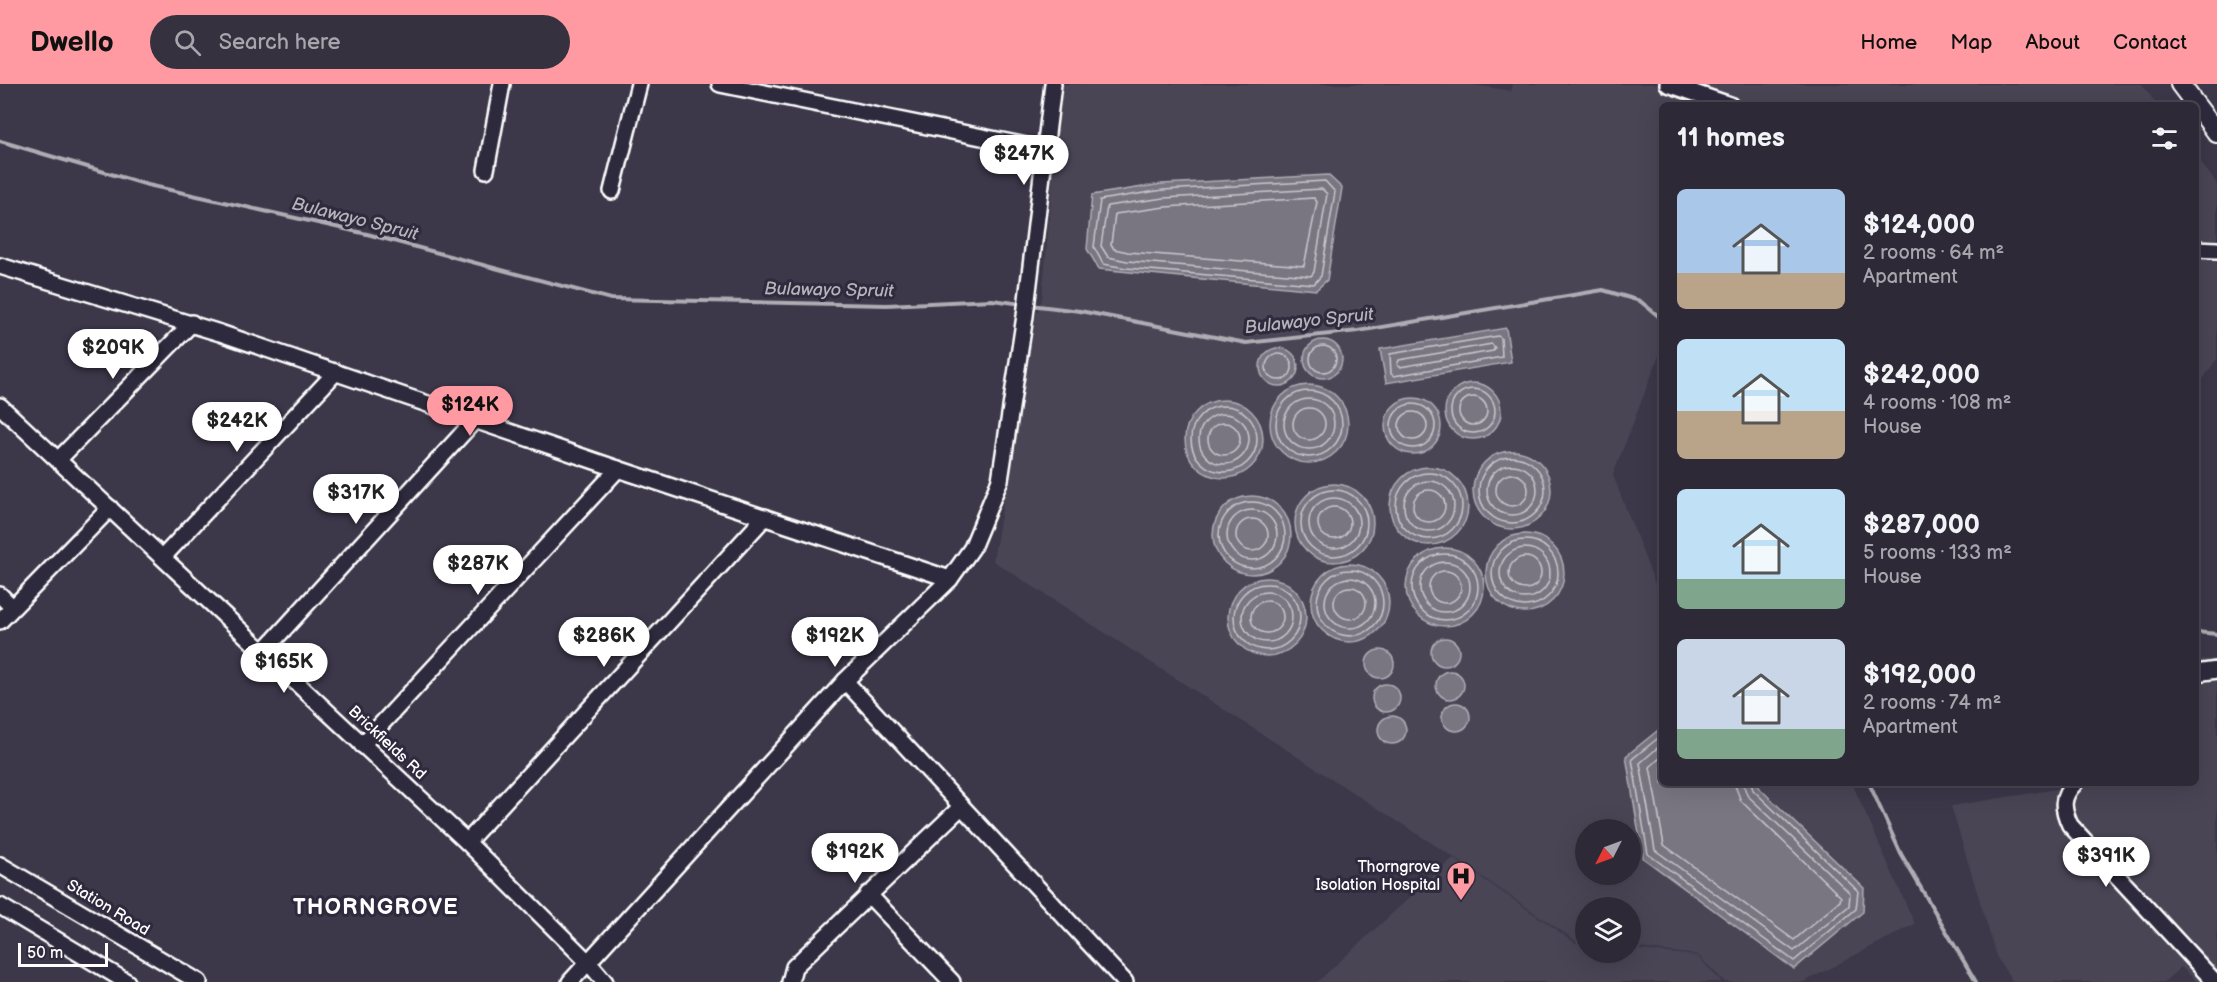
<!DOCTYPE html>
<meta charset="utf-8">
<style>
:root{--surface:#2d2937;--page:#35313f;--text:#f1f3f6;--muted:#a7a6ad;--line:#484552;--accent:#ff9aa2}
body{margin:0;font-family:"Balsamiq Sans",sans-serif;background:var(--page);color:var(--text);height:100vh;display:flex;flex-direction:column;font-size:22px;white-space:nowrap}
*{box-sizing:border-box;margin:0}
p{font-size:20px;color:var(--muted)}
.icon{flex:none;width:33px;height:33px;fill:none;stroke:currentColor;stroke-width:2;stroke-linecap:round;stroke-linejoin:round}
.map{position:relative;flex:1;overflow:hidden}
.side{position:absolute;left:1659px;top:18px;width:540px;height:684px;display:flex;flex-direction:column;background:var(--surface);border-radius:9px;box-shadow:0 6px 24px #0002,0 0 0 2px var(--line)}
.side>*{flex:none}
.needle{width:39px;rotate:228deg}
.controls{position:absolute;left:1575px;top:735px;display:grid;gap:12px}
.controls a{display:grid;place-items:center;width:66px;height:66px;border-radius:50%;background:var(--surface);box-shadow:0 6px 24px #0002,0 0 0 2px var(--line);font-size:30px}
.scale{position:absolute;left:18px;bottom:15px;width:90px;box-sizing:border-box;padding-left:6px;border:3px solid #fff;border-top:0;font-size:16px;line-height:21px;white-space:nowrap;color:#fff;-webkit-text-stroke:4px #2f2a3d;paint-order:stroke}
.price{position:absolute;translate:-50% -51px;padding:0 14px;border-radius:21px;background:#fff;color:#222;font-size:20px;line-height:39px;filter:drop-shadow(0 2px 3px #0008)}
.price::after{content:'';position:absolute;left:50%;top:36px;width:18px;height:14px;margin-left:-9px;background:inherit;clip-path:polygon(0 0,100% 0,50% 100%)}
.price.active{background:var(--accent);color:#111}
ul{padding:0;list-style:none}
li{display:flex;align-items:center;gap:18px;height:150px;padding:0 18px}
li span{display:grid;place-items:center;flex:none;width:168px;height:120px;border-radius:9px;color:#555}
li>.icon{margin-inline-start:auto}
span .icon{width:72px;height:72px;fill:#fffc;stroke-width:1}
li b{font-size:26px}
h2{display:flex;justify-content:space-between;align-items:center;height:72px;padding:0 18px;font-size:26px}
header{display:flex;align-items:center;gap:36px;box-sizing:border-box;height:84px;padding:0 30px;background:var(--accent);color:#111}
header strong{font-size:28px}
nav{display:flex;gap:33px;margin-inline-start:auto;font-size:21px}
.search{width:420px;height:54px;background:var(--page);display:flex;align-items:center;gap:15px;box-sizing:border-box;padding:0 21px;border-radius:33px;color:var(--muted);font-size:22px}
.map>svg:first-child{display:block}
</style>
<header>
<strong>Dwello</strong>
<div class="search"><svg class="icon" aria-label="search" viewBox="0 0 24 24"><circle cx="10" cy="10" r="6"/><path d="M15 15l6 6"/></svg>Search here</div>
<nav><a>Home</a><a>Map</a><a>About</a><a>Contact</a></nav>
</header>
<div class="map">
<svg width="2217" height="898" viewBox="0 0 2217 898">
<rect width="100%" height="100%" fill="#3c3749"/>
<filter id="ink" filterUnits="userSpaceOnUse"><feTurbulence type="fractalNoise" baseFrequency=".0167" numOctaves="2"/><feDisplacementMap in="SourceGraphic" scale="12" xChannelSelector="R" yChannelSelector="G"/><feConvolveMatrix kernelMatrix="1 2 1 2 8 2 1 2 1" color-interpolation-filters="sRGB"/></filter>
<g filter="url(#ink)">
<!-- built -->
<g fill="#494455" fill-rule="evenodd">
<path d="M1061,0H1469L1511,7L1513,0H1659L1713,21H1662V264L1613,391L1662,518V699H1852L1915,840L1804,898H1725L1697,871L1631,863L1630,824H1586L1585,858L1576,857L1453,773L993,477L1036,231L1042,215ZM1586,746H1630V790H1586Z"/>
<path d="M1689,0H2142L2157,21H1727Z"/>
<path d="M2196,72L2217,100V275L2196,305Z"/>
<path d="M2217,575V898H2197L2181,883L2164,898H2013L1997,874L1951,722L2057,705L2064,699H2196V576Z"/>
<path d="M1453,774L1576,859L1585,860L1586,868H1630L1631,865L1697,872L1722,898H1317Z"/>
</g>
<!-- water -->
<g fill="#797682" stroke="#afadb4" stroke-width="1.5">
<path d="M1328,91L1342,104L1327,196L1316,206L1099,185L1087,165L1092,111L1162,100Z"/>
<path d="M1506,244L1511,278L1386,299L1380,265Z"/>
<circle cx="1323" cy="275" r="19"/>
<circle cx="1279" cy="283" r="19"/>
<circle cx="1473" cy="327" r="28"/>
<circle cx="1309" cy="340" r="39"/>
<circle cx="1413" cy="342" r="28"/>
<circle cx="1224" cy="355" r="39"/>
<circle cx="1512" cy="406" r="39"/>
<circle cx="1429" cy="422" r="39"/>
<circle cx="1334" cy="439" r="39"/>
<circle cx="1252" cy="451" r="39"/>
<circle cx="1525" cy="489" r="39"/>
<circle cx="1445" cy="503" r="39"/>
<circle cx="1350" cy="519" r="39"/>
<circle cx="1267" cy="533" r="39"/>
<circle cx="1445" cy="568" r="14"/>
<circle cx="1380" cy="580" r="14"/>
<circle cx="1450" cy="601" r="14"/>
<circle cx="1386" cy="614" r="14"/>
<circle cx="1456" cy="633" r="14"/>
<circle cx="1392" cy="646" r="14"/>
<path d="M1662,643V699H1754L1864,804L1863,828L1794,885L1643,774L1626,672Z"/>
</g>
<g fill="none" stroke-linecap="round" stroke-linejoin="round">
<!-- shore -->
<g stroke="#c9c8cd" stroke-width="1.5">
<path d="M1325,97L1335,108L1321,192L1314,200L1126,184L1103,180L1094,163L1100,116L1163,106Z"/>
<path d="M1322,105L1327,110L1314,188L1311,192L1127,177L1108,173L1101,162L1107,122L1164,114Z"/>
<path d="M1314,114L1317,118L1304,182L1128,168L1114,165L1111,160L1115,130L1165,123Z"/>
<path d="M1498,252L1501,254L1502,273L1394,292L1391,290L1390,270Z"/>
<path d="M1492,260L1495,264L1493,267L1400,283L1397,281L1399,276Z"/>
<circle cx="1323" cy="275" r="13"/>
<circle cx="1279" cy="283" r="13"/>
<circle cx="1473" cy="327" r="22"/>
<circle cx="1309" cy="340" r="33"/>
<circle cx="1473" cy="327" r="14"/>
<circle cx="1309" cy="340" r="25"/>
<circle cx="1413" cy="342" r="22"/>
<circle cx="1224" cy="355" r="33"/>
<circle cx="1309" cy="340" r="16"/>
<circle cx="1413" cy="342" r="14"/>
<circle cx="1224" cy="355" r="25"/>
<circle cx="1224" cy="355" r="16"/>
<circle cx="1512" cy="406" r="33"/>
<circle cx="1512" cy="406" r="25"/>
<circle cx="1429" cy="422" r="33"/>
<circle cx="1512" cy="406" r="16"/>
<circle cx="1429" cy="422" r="25"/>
<circle cx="1429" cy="422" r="16"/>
<circle cx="1334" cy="439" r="33"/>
<circle cx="1334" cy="439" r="25"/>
<circle cx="1252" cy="451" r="33"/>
<circle cx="1334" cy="439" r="16"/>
<circle cx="1252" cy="451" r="25"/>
<circle cx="1252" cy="451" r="16"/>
<circle cx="1525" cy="489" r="33"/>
<circle cx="1525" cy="489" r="25"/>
<circle cx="1445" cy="503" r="33"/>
<circle cx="1525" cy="489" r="16"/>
<circle cx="1445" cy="503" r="25"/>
<circle cx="1350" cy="519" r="33"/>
<circle cx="1445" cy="503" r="16"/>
<circle cx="1350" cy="519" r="25"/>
<circle cx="1267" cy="533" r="33"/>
<circle cx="1350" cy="519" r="16"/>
<circle cx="1267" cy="533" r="25"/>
<circle cx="1267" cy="533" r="16"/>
<path d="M1662,651L1632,675L1648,770L1794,877L1856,825L1858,807L1753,706L1751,699"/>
<path d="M1662,660L1640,679L1655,766L1794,867L1849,822L1850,809L1747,711L1743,699"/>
<path d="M1662,672L1650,683L1664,761L1794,856L1840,817L1841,813L1741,717L1734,699"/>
</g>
<!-- stream -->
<g stroke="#afadb4" stroke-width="4">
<path d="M0,57L148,101L367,150L611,215L887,221L992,216L1023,220"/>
<path d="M1030,221L1080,227L1246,259L1358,247L1603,206L1640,217L1662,235"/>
<path d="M2196,548L2217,550"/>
<path d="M1869,699L1901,770L1976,898"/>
</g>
<!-- minor casing -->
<g stroke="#fff" stroke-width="20">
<g id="minor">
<path d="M720,0L1046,66"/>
<path d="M1668,0L1730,21"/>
<path d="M486,86L502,0"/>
<path d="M612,107L639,0"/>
<path d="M2196,165L2217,166"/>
<path d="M0,182L220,249L618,385L950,495"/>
<path d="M0,322L467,758L588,878L605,898"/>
<path d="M58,376L192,239"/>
<path d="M163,473L336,288"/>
<path d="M0,511L12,523"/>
<path d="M0,537L110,424"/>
<path d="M263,568L474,337"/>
<path d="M2196,589L2217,586"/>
<path d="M845,597L1125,898"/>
<path d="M362,661L618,385"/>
<path d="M2075,699C2061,713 2062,724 2070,741L2215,898"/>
<path d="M467,758L765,433"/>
<path d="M0,781L199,898"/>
<path d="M868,810L952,898"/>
<path d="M0,822L127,898"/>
<path d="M570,898L845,597L950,495L972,464L1000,396L1025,232L1053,0"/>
<path d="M790,898L794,883L961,723"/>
</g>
</g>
<!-- tertiary casing -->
<g stroke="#fff" stroke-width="22">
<path id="tertiary" d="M2180,0L2217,49"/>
</g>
<!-- minor -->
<use href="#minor" stroke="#2f2a3d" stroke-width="15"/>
<!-- tertiary -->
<use href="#tertiary" stroke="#2f2a3d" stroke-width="18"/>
</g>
</g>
<!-- icons -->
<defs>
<g id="hospital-pin" transform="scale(1.5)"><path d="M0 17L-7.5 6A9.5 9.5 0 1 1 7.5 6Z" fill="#ff9aa2" stroke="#2f2a3d"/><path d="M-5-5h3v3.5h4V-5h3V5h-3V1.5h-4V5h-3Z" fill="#111"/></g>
</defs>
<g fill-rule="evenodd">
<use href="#hospital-pin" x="1461" y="792"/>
</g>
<g text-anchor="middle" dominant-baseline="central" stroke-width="6" stroke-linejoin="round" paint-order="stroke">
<!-- street labels -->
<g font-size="16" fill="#fff" stroke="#2f2a3d">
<text transform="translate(387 659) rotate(43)">Brickfields Rd</text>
<text transform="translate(108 824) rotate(31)">Station Road</text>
</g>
<!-- poi labels -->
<g font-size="16" fill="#fff" stroke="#2f2a3d" text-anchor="end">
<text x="1440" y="783">Thorngrove<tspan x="1440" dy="18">Isolation Hospital</tspan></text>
</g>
<!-- water labels -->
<g font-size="18" font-style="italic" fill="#b5b4ba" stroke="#2f2a3d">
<text transform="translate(355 135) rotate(14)">Bulawayo Spruit</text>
<text transform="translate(829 206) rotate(1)">Bulawayo Spruit</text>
<text transform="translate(1309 237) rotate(-6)">Bulawayo Spruit</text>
</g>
<!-- district labels -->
<g font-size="22" font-weight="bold" letter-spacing="1.5" fill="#fff" stroke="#2f2a3d">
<text x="376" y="823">THORNGROVE</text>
</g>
</g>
</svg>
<div class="controls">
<a><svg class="needle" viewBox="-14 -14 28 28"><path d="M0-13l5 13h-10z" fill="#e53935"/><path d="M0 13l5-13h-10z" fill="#a7a6ad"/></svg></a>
<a><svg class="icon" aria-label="layers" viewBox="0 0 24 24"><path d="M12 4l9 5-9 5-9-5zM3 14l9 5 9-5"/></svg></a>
</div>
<div class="scale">50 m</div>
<b class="price" style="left:1024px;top:102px">$247K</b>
<b class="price" style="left:113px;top:296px">$209K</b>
<b class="price active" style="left:470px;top:353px">$124K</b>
<b class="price" style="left:237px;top:369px">$242K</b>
<b class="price" style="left:356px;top:441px">$317K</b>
<b class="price" style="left:478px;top:512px">$287K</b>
<b class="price" style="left:604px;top:584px">$286K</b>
<b class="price" style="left:835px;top:584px">$192K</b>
<b class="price" style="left:284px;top:610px">$165K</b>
<b class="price" style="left:855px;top:800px">$192K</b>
<b class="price" style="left:2106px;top:804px">$391K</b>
<section class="side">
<h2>11 homes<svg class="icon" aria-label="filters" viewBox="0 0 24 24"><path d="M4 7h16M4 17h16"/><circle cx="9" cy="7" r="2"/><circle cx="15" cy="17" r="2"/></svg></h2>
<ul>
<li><span style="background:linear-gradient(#a9c7e8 70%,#b9a48a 0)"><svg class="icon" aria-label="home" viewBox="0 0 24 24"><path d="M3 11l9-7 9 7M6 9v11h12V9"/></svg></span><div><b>$124,000</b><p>2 rooms · 64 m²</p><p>Apartment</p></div></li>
<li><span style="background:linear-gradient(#bfe0f5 60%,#b9a48a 0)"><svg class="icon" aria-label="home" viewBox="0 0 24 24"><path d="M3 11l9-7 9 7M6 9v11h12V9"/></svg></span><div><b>$242,000</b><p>4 rooms · 108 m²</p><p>House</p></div></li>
<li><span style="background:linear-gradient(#bfe0f5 75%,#7fa58c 0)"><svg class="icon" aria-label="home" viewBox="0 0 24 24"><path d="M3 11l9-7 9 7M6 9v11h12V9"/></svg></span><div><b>$287,000</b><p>5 rooms · 133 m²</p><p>House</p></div></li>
<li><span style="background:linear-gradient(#c9d6e8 75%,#7fa58c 0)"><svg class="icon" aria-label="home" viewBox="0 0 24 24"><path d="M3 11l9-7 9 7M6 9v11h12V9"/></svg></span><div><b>$192,000</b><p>2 rooms · 74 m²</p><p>Apartment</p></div></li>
</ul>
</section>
</div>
